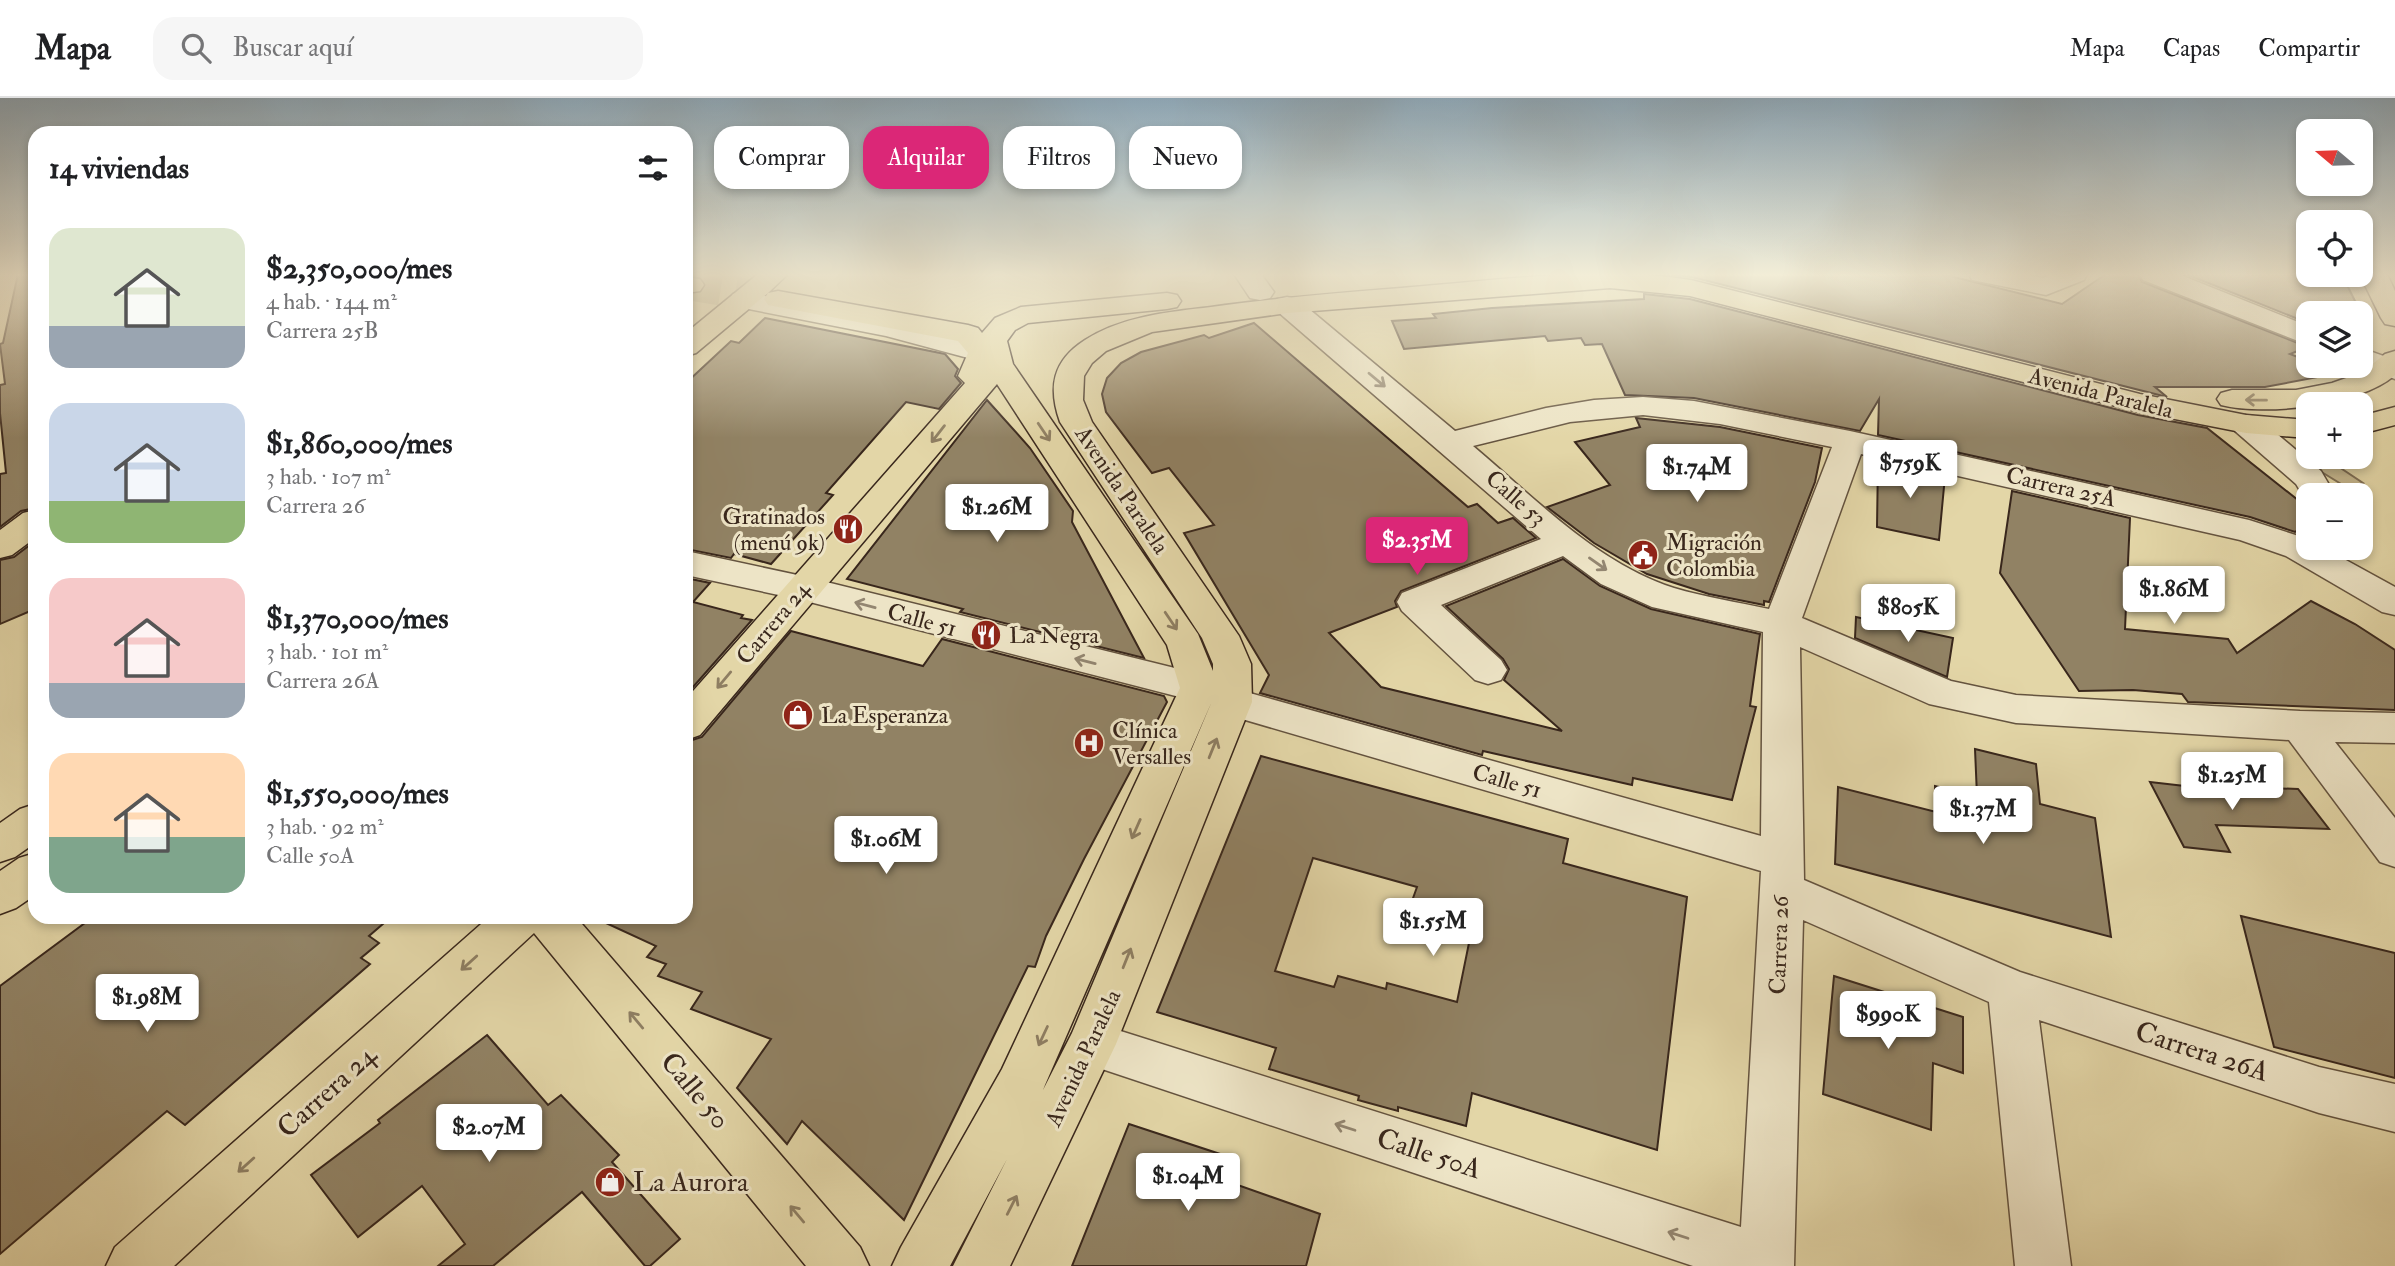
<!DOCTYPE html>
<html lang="es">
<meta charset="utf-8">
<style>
:root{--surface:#fff;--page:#f6f6f6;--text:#202124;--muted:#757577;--line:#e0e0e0;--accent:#db2777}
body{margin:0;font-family:"IM FELL Double Pica",serif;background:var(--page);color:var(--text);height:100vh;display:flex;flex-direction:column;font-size:26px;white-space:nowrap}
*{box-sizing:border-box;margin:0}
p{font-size:23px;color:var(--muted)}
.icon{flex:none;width:38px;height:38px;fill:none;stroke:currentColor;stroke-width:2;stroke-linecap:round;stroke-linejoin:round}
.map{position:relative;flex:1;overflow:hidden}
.drawer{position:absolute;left:28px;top:28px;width:665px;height:798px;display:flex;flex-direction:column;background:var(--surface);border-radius:21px;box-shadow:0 4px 10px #0003}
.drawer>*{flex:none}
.banner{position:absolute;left:714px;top:28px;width:665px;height:63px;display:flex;gap:14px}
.needle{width:46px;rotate:289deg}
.buttons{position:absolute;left:2296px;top:21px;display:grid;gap:14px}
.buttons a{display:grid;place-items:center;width:77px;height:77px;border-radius:14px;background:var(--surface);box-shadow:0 4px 10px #0003;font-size:35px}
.price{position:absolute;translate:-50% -60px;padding:0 16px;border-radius:7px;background:#fff;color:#222;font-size:23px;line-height:46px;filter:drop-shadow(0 2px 4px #0008)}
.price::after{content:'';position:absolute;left:50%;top:42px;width:21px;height:16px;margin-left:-10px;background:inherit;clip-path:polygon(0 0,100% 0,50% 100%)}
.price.current{background:var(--accent);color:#fff}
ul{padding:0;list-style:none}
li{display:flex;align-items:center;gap:21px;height:175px;padding:0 21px}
li span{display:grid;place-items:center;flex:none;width:196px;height:140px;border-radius:21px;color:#555}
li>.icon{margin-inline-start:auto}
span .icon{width:84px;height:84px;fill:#fffc;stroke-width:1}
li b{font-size:30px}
h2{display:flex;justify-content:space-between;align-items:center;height:84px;padding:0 21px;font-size:30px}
.pill{padding:0 24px;border-radius:21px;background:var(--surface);box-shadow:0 4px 10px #0003;font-size:24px;line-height:63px}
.pill.current{background:var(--accent);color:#fff}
header{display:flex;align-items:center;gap:42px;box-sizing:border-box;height:98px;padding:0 35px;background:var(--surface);border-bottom:2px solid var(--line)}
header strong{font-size:33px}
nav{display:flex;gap:38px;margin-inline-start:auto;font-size:24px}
.search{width:490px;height:63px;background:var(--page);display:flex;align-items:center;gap:18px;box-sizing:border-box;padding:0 24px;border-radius:21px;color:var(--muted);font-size:26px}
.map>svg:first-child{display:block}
</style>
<header>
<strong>Mapa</strong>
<div class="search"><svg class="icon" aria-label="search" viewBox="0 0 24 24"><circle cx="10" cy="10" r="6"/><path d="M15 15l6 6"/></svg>Buscar aquí</div>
<nav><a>Mapa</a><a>Capas</a><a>Compartir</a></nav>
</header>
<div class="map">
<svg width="2395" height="1168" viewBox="0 0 2395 1168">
<rect width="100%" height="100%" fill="#e3d6a7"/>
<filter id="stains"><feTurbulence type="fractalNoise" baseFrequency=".00286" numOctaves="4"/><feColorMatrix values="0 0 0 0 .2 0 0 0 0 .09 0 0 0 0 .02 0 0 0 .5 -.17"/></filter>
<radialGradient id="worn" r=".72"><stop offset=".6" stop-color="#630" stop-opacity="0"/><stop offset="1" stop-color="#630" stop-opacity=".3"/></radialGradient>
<!-- green -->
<path fill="#c6b88f" stroke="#807056" stroke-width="2" d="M2298,353L2308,355V359H2324L2363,385L2350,390L2359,397L2320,373Z"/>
<!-- building -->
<g fill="#918264" stroke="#39271c" stroke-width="2" fill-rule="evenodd">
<path d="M18,176H35V410L21,413L0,429V376L6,375L0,315V287L5,286L0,246L3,245Z"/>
<path d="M1666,176H1942L2062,206L2106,176H2138L2142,184L2308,249L2290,256L2308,263V268H2320L2339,275L2265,289H2155L2167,299L1692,179Z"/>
<path d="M2186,176L2342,177L2361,215H2308V225Z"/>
<path d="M1644,196L1690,201L2138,317L2207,330L2308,410V427L2295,434L2250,419L1878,337L1879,301L1860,333L1694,300L1625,297L1602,246L1585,247L1581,240L1548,243L1545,238L1404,251L1392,223L1436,220L1433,216L1492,210L1644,201Z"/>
<path d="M765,220L945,256L958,271L955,278L961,285L939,311L906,304L826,395L833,397L771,466L734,456L731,460L686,451V285L731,243L739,245Z"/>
<path d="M1254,225L1468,409L1477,406L1498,425L1513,420L1536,440L1401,493L1395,503L1397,509L1329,535L1381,589L1562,633L1504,582L1509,571L1503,561L1446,508L1563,461L1600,488L1651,511L1760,536L1750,608L1756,609L1732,702L1633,680L1632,687L1483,653L1482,657L1260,595L1269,577L1184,435L1214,427L1169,370L1152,375L1106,314L1102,296L1107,280L1121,265L1141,254L1204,237L1209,240Z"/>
<path d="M987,302L1030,350L1073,413L1072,424L1144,560L960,514L963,511L847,481Z"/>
<path d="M1636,320L1720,329L1822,350L1815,384L1769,504L1764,503V507L1709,496L1647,476L1594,445L1547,409L1610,387L1575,344L1640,329Z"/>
<path d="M1878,362L1945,378L1939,442L1877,429Z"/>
<path d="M2012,393L2130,420L2125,531L2228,541L2237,555L2311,503L2355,526L2395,552V612L2188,604L2182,596L2133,592L2079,593L2000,475Z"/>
<path d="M35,443V511L0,526V462L14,459Z"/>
<path d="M686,480L710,485L693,504L743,517L741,520L752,522L686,597Z"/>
<path d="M1856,519L1953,540L1947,579L1855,540Z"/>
<path d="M791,533L923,568L942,541L1164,598L1167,604L1084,761L1046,838L1035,869L1028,868L904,1122L802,1023L787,1046L737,990L771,941L691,911L702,894L658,878L666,866L647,859L656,848L593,819H686V644L702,639Z"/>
<path d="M1975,651L2036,666L2040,706L2095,720L2111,839L1835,766L1838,689L1936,714L1935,688L1977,698Z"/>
<path d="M1261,658L1568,741L1563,765L1687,799L1657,1052L1472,995L1466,1028L1398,1009V1013L1358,1002L1359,998L1269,971L1276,950L1157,914ZM1313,760L1417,789L1412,803L1448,814L1442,837L1469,845L1457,904L1387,885L1386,891L1338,878L1334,889L1275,873Z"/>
<path d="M2150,684L2246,695L2242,689L2298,691L2329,731L2216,727L2230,754L2184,749Z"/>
<path d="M2241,818L2395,855V980L2274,949Z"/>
<path d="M93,819H391L369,838L379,845L361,860L370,866L185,1027L167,1013L0,1156V888Z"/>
<path d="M1834,878L1963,919V975L1933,965L1931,1032L1823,996Z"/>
<path d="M487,937L548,1007L561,997L619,1057L612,1064L680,1141L650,1168H645L582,1094L493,1168H438L465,1146L422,1088L358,1139L311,1077L380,1025L378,1022Z"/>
<path d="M1129,1026L1220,1056L1212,1078L1320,1116L1306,1168H1072Z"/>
</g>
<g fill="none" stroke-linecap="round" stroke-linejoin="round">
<!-- major-tunnel -->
<path stroke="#c1b38b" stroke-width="31" stroke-dasharray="31 15" stroke-linecap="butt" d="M690,187L778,201"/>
<!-- minor casing -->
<g stroke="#64533f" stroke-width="3">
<g id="minor">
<path d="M1234,176H1261L1274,194L1270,200L1260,202L1250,200Z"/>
<path d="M1969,176H2024L2043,180L2051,176H2087L2084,182L2046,197L1972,182Z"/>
<path d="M2140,176H2178L2308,228V247L2143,182Z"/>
<path d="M743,194L888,221L993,249L998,255L993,261L983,264L886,238L733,208L729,202L733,196Z"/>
<path d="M1287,199L1297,201L1455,333L1546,310L1594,302L1643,299L1694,303L1850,333L2098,388L2249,422L2308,441V450H2324L2395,489V517L2382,514L2286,458L2240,442L1861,356L1802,520L1951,583L2016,597L2300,613L2395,615V645L2335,644L2395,720V769L2380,764L2289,642L2016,625L1929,606L1800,549L1804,782L2020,874L2319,969L2395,986V1034L2319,1015L2039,922L2071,1168H2015L1989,904L1803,822L1794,1168H1693L1075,962L1068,946L1075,930L1092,924L1741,1129L1761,773L1218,614L1212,604L1218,594L1232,590L1761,738L1763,534L1652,509L1601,486L1563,458L1441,507L1501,562L1507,572L1501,582L1488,586L1475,582L1402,513L1397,504L1402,495L1541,441L1277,213L1273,207L1277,201ZM1643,317L1720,326L1832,349L1769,511C1737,504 1704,499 1674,490C1596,465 1534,399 1473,348L1570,324Z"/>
<path d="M2361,250L2395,262V281L2357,268H2361Z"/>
<path d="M2246,317L2257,319L2321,373L2335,397H2308L2307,404L2296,386L2235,333L2230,326L2235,319Z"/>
<path d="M686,453L802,478L1199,576L1213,580L1218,590L1213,600L1199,604L802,502L686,477Z"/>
</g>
</g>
<!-- major casing -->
<g stroke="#39271c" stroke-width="3">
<g id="major">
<path d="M758,176H788L768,195L778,193L968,227L978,230L982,235L995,220L1021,209L1167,195L1177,197L1181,203L1177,209L1167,211L1028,225L1015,232L1007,243L1013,266L1198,536L1213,573V566L1202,540L1060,324C1048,290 1052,263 1085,242C1122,218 1169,214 1211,209C1275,200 1337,195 1401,190C1496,183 1596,167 1691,182L2140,296L2246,317L2308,322V340L2246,335L2139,314L1690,198L1610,190L1287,215L1152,234L1106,253L1092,265L1084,278L1083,302L1092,324L1239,538L1251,566L1252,604L1116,946L1010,1168H953L1007,1061L950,1168H892L901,1149L1002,971L1180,590L1167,547L997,286L700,637L686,642V601L965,285L958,278L968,255L958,243L768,207L764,201L768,195L696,255L686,258V235ZM1212,603L1072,935L1043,992L1045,987Z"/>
<path d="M2387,176L2395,193V228L2385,226L2381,220L2360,177Z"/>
<path d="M686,179L700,181L704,187L700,193L686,195Z"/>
<path d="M2395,253V277C2360,308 2265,318 2221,307L2217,301L2221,295L2232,292H2296L2332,285L2352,278L2370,268L2385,256Z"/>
<path d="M2395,309V327L2361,336V318Z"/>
<path d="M35,412V440L12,457L0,460V432L23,415Z"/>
<path d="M35,706V745L15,759L0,764V725L20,711Z"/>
<path d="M35,755V797L16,810L0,816V773L19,760Z"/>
<path d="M489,819H576L860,1149L869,1168H806L534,835L174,1168H106L115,1149Z"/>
</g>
</g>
<!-- minor -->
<use href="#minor" fill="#ede4c6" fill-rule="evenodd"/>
<!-- major -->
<use href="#major" fill="#e3d6a7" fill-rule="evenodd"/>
</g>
<!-- one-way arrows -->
<defs><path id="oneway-shaft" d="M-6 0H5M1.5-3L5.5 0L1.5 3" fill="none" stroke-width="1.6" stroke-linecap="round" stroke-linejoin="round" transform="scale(1.75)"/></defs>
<g stroke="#938671">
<use href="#oneway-shaft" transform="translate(1377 282) rotate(40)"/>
<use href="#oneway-shaft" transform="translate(1598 466) rotate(35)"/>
<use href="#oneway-shaft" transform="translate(865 507) rotate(-165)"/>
<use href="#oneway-shaft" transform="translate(1085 563) rotate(-166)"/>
<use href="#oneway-shaft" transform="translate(1345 1029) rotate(-162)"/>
<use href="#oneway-shaft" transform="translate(1678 1137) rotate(-162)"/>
</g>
<g stroke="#8e7e62">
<use href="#oneway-shaft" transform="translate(2256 302) rotate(-179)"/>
<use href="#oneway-shaft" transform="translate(1044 334) rotate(56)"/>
<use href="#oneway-shaft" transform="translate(938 336) rotate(128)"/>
<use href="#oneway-shaft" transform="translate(1171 523) rotate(56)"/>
<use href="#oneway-shaft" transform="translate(724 582) rotate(130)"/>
<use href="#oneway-shaft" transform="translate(1213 650) rotate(-68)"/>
<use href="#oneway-shaft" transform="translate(1136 731) rotate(114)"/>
<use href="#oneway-shaft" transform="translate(1127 860) rotate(-68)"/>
<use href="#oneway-shaft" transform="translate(469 865) rotate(138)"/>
<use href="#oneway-shaft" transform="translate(636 922) rotate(-130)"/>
<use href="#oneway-shaft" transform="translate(1043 938) rotate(115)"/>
<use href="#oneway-shaft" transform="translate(246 1067) rotate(138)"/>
<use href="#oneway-shaft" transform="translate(1012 1107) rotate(-63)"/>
<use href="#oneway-shaft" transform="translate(797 1116) rotate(-130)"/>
</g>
<!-- sky -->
<linearGradient id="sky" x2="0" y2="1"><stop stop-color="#8faabb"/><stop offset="0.52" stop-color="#f2edd7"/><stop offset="1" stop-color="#f2edd7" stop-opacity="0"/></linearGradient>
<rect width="2395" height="340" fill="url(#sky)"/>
<!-- icons -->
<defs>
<g id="restaurant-disc" transform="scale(1.575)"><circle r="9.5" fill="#8f2418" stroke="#ede4c6"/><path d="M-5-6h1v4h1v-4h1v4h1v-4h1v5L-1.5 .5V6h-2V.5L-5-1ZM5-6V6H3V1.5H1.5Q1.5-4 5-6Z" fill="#fff"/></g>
<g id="civic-disc" transform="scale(1.575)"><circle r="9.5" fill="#8f2418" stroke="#ede4c6"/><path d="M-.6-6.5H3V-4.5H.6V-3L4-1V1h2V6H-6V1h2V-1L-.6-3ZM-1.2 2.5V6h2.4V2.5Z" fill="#fff"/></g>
<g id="shop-disc" transform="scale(1.575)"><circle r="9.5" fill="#8f2418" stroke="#ede4c6"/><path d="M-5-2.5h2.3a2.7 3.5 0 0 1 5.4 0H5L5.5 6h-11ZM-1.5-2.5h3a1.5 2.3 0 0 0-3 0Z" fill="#fff"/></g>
<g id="hospital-disc" transform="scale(1.575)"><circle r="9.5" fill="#8f2418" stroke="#ede4c6"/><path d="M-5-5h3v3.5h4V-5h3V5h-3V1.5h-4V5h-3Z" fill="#fff"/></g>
</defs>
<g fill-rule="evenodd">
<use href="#restaurant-disc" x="848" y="431"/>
<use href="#civic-disc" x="1643" y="457"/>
<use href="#restaurant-disc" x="986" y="537"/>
<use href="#shop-disc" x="798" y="617"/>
<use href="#hospital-disc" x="1089" y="645"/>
<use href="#shop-disc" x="610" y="1084"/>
</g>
<g text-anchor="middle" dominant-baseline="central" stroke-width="6" stroke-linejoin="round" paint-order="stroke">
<!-- street labels -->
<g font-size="23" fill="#39271c" stroke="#ede4c6">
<text transform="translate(2101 295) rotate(14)">Avenida Paralela</text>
<text transform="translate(2061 389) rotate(13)">Carrera 25A</text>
<text transform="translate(1122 392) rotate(56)">Avenida Paralela</text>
<text transform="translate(1516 400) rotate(41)">Calle 53</text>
<text transform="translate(922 522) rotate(15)">Calle 51</text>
<text transform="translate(773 525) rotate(-50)">Carrera 24</text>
<text transform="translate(1507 683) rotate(16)">Calle 51</text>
<text transform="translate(1779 847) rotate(-88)">Carrera 26</text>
<text transform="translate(1083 960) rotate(-65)">Avenida Paralela</text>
</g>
<!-- poi labels -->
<g font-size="23" fill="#39271c" stroke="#ede4c6" text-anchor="start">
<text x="825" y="418" text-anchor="end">Gratinados<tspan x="825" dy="26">(menú 9k)</tspan></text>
<text x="1666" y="444">Migración<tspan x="1666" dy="26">Colombia</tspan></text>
<text x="1009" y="537">La Negra</text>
<text x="821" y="617">La Esperanza</text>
<text x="1112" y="632">Clínica<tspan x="1112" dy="26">Versalles</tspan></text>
</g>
<!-- near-street labels -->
<g font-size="28" fill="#39271c" stroke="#ede4c6">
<text transform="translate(2202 954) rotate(18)">Carrera 26A</text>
<text transform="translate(695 993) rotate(50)">Calle 50</text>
<text transform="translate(327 994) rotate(-42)">Carrera 24</text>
<text transform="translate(1429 1056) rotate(18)">Calle 50A</text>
</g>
<!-- near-poi labels -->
<g font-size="28" fill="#39271c" stroke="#ede4c6" text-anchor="start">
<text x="633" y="1084">La Aurora</text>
</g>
</g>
<rect width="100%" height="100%" filter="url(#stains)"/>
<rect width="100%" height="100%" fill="url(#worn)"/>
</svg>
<div class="buttons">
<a><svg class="needle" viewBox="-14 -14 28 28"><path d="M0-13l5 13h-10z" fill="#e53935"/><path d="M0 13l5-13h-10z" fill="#757577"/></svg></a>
<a><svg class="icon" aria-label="locate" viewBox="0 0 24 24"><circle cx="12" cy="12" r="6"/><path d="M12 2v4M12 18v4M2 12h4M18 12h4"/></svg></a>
<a><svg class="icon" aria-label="layers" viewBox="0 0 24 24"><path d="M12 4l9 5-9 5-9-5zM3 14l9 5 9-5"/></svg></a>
<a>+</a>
<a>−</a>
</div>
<b class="price" style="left:1910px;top:402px">$759K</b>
<b class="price" style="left:1697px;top:406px">$1.74M</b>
<b class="price" style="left:997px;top:446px">$1.26M</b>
<b class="price current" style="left:1417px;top:479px">$2.35M</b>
<b class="price" style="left:2174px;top:528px">$1.86M</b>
<b class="price" style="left:1908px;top:546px">$805K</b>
<b class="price" style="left:2232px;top:714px">$1.25M</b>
<b class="price" style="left:1983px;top:748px">$1.37M</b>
<b class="price" style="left:886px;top:778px">$1.06M</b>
<b class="price" style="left:1433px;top:860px">$1.55M</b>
<b class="price" style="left:147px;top:936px">$1.98M</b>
<b class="price" style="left:1888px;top:953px">$990K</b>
<b class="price" style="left:489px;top:1066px">$2.07M</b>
<b class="price" style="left:1188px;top:1115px">$1.04M</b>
<div class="banner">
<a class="pill">Comprar</a>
<a class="pill current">Alquilar</a>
<a class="pill">Filtros</a>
<a class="pill">Nuevo</a>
</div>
<section class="drawer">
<h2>14 viviendas<svg class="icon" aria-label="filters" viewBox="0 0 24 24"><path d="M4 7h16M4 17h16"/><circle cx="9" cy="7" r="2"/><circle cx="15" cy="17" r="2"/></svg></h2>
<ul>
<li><span style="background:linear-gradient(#dfe7d0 70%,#9aa5b1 0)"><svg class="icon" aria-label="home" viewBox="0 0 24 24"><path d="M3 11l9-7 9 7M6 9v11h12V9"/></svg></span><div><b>$2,350,000/mes</b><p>4 hab. · 144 m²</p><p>Carrera 25B</p></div></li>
<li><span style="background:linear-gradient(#c9d6e8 70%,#8fb573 0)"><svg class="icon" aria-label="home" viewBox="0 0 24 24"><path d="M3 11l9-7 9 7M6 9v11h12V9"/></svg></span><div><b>$1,860,000/mes</b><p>3 hab. · 107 m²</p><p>Carrera 26</p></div></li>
<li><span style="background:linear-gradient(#f6c9c9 75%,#9aa5b1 0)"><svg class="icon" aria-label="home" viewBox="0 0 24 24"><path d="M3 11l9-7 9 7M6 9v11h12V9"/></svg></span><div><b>$1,370,000/mes</b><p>3 hab. · 101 m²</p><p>Carrera 26A</p></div></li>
<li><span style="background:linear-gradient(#ffd9b3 60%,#7fa58c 0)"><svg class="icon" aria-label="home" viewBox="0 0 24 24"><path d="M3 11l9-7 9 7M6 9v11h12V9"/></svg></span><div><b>$1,550,000/mes</b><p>3 hab. · 92 m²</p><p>Calle 50A</p></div></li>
</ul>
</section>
</div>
